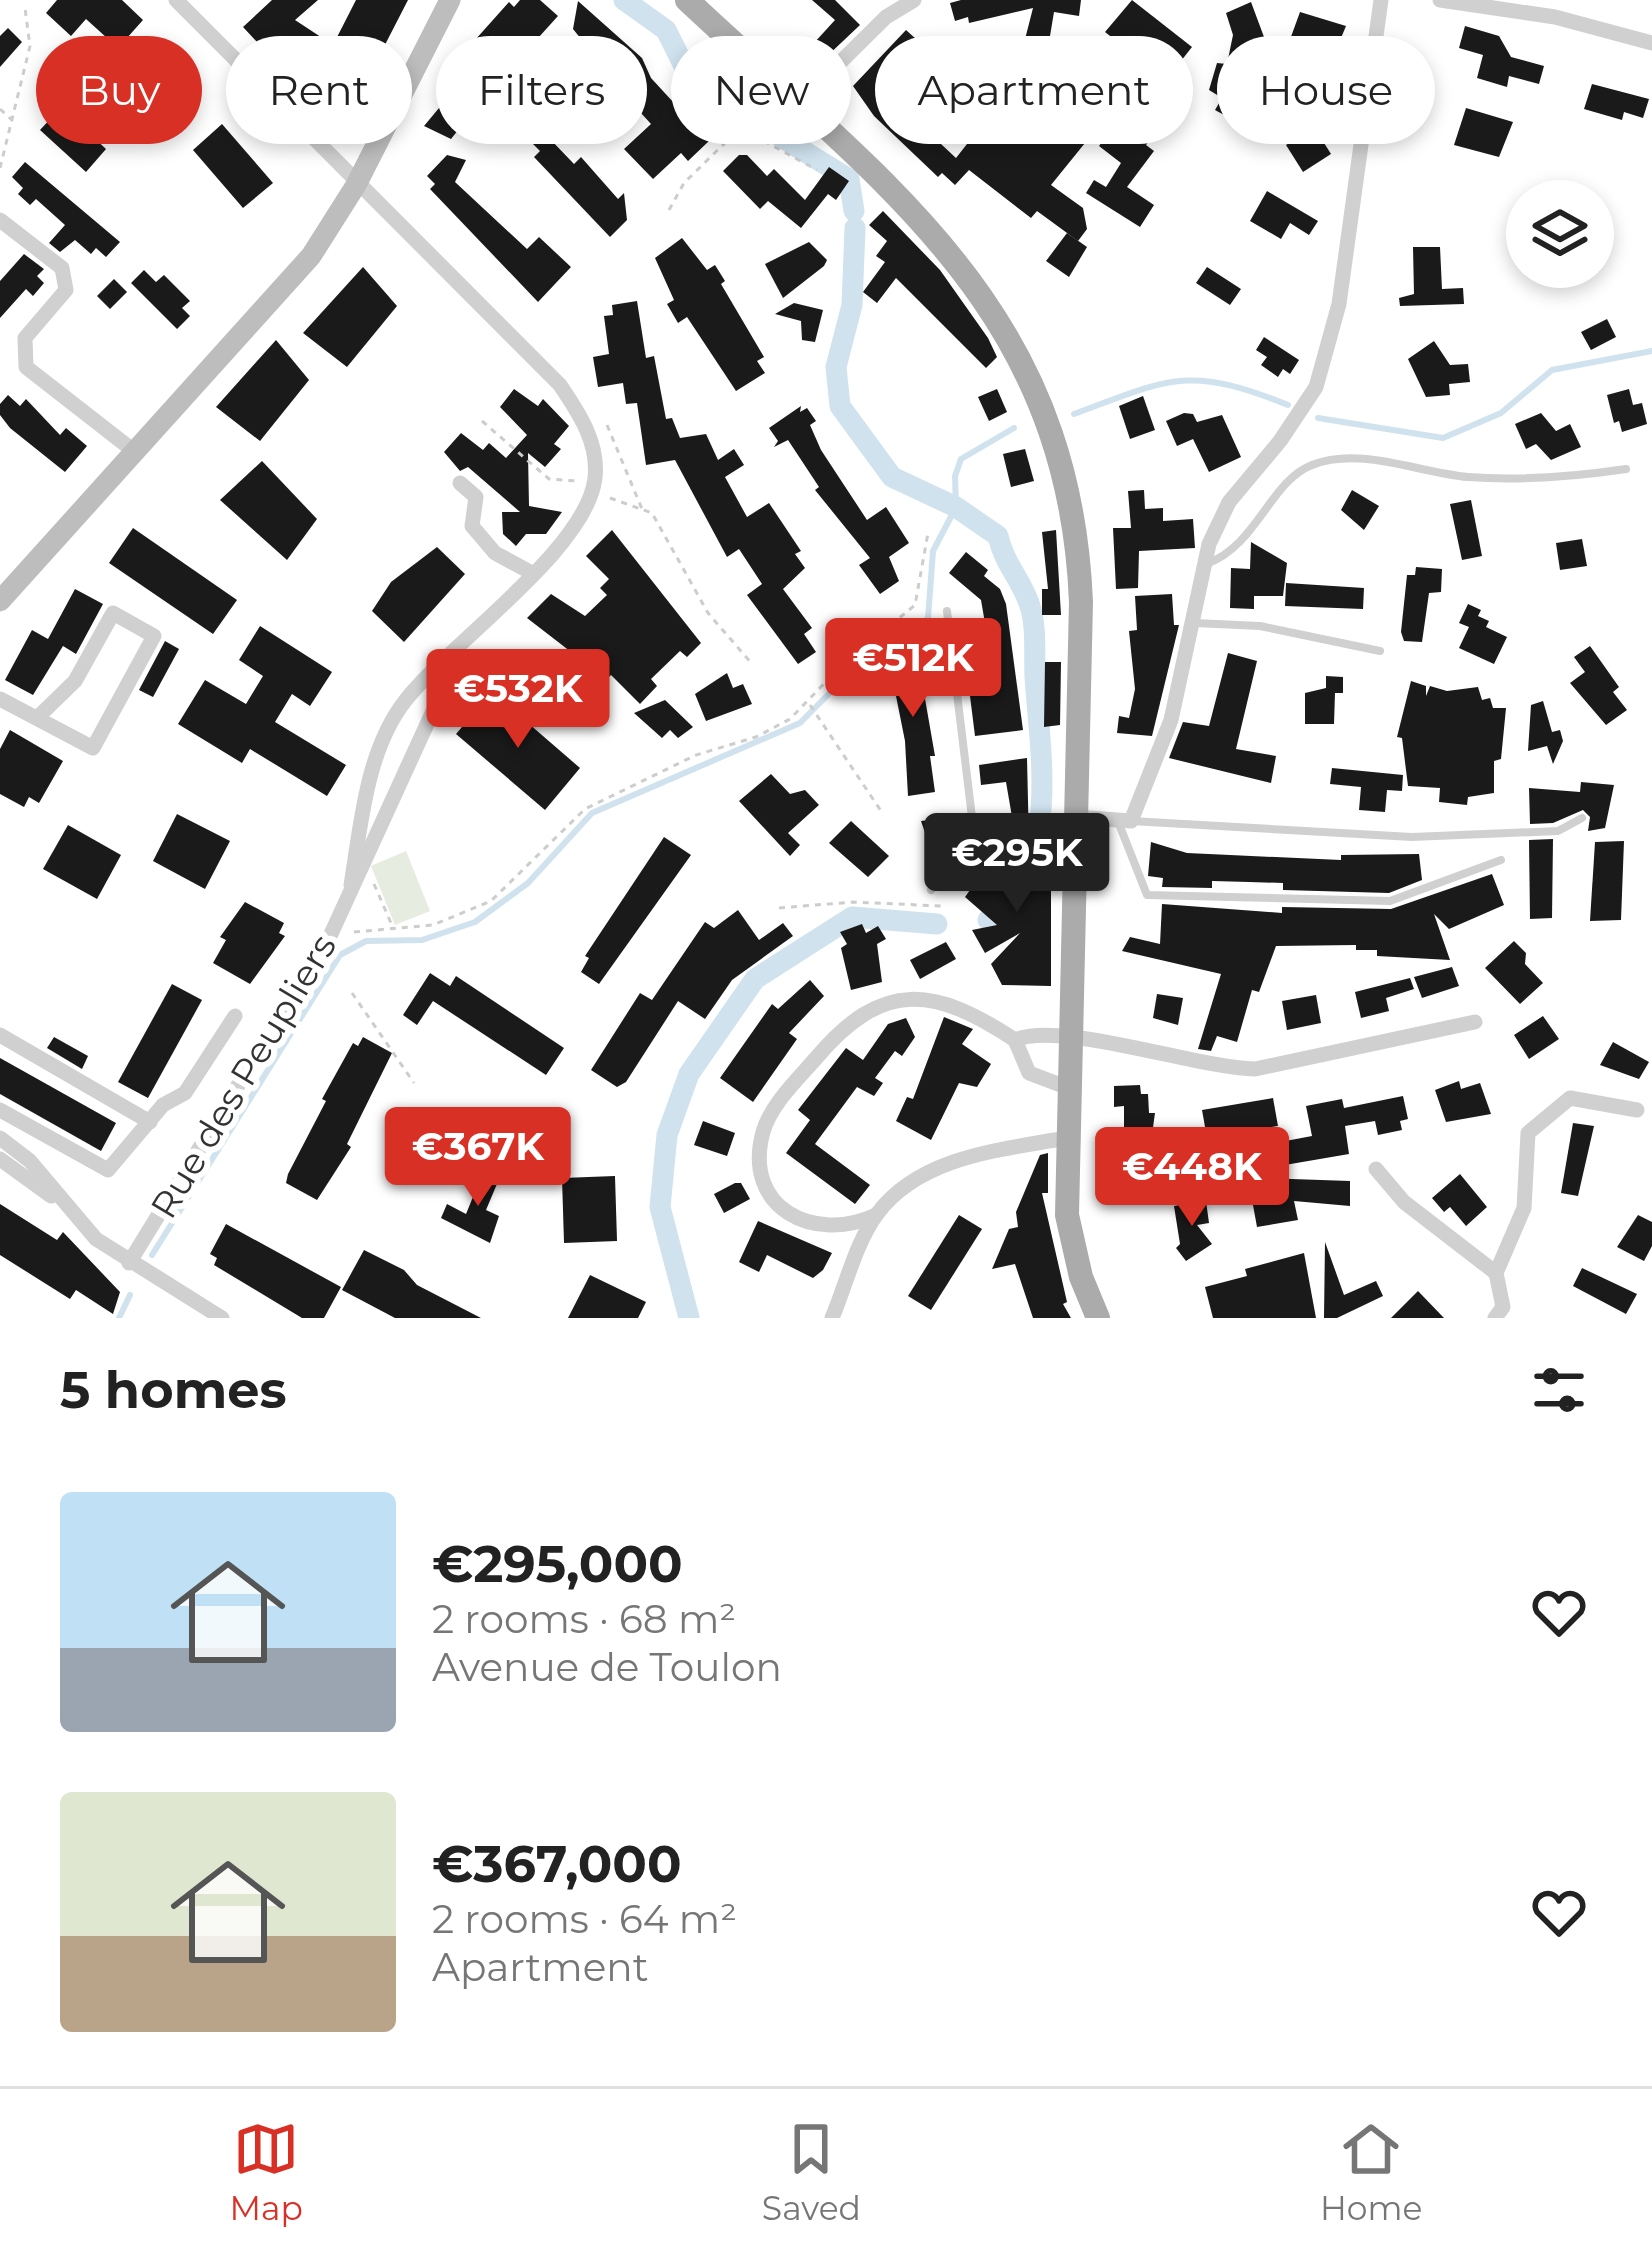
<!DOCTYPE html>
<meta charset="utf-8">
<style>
:root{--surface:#fff;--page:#f6f6f6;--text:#222;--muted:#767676;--line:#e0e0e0;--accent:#d93025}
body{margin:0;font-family:Montserrat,sans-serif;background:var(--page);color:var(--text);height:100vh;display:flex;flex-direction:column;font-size:45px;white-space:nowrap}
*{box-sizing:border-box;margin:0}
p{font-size:39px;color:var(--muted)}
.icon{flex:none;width:66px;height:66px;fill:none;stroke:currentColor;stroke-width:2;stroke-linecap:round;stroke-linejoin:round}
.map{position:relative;height:1318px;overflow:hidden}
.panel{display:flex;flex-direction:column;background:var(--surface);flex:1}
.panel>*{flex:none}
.top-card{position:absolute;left:36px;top:36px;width:1581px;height:108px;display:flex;gap:24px}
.buttons{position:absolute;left:1506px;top:180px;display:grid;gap:24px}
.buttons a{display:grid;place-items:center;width:108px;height:108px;border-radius:50%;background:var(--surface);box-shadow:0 6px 18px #0003;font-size:60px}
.price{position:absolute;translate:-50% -102px;padding:0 27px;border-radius:12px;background:var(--accent);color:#fff;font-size:39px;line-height:78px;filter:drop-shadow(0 3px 6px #0008)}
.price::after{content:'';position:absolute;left:50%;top:72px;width:36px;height:27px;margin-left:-18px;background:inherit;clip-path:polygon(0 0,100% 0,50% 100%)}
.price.on{background:#222;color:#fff}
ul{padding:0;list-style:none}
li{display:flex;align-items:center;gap:36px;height:300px;padding:0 60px}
li span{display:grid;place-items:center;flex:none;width:336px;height:240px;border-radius:12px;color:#555}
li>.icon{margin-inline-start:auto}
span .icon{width:144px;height:144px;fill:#fffc;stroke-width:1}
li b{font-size:51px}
h2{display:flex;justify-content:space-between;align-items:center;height:144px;padding:0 60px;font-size:51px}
.chip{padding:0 42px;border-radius:54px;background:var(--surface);box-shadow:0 6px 18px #0003;font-size:42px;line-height:108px}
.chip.on{background:var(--accent);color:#fff}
.dock{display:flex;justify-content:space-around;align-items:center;height:168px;border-top:3px solid var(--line);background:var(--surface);font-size:33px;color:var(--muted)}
.dock a{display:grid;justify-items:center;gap:6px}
.dock .on{color:var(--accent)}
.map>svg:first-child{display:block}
</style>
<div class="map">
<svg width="1652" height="1318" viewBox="0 0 1652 1318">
<rect width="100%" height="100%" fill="#fff"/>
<!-- green -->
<path fill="#e6ecdf" d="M406,851L430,911L395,925L371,866Z"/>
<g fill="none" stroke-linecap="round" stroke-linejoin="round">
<!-- stream -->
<g stroke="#cfe2ee" stroke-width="6">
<path d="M1074,414C1171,378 1188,365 1288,405"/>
<path d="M1318,418L1443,438L1501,413L1552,370L1652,351"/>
<path d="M152,1255L340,955L366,941L422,940L475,922L528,883L592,813L800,723L883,639L920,626L928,618L933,551L956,507L955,476L961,459L1014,428"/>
<path d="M119,1318L130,1295"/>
</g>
<!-- canal -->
<g stroke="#cfe2ee" stroke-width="21">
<path d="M624,0L666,30L692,82L849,179L854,211"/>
<path d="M855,228L852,305L836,367L840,406L892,477L956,507L998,536C1004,563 1020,578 1029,603C1037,624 1034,654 1035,677C1040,752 1062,871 988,920"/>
<path d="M689,1318L660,1207L667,1135L689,1074L755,979L852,917L937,924"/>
</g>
</g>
<!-- building -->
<g fill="#1a1a1a">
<path d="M57,0H122L143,20L118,48L86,19L71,36L46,13Z"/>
<path d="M272,0H318L295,20L333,45L356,0H408L337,138L250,49L257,42L243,27Z"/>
<path d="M520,0H540L558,16L529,48L525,45L475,108L492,122L481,137L463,124L451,139L424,126L454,90L462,74L457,70L472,53L467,49L509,2L514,7Z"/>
<path d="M812,0H835L860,25L805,77L793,66L835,20Z"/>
<path d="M961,0H1081L1079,16L1054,12L1037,114L1071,69L1070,76L1082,68L1095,79L1077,102L1088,111L1072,132L1085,143L1051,185L1083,208L1087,229L1078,241L1037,211L1031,218L969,170L955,185L942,173L938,177L874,116L853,86L906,30L916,39L919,53L882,89L956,158L989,116L978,108L989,94L994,98L1004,84L1012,90L1033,8L969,23L968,17L955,21L950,3Z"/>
<path d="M1132,0L1192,47L1166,80L1105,32Z"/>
<path d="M578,1L642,58L651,78L709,141L688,161L681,153L653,179L624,149L651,124L620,90L612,98L600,85L610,75L573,29Z"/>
<path d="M1251,2L1264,37L1248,44L1240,86L1248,92L1235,121L1215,110L1222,98L1209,90L1217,63L1227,64L1233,35L1226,13Z"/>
<path d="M1300,12L1346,26L1334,55L1288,45Z"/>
<path d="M1465,26L1499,36L1511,57L1544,66L1539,84L1509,76L1507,87L1477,78L1483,55L1459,48Z"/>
<path d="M8,28L22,42L0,67V36Z"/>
<path d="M96,70L124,96L90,134L106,149L86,172L40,130Z"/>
<path d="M1592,84L1649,99L1643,118L1624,112L1622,120L1584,109Z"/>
<path d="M1146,101L1167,118L1146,145L1154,151L1127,187L1154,205L1140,227L1086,193L1094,180L1106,187L1121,163L1099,146L1116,123L1124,129Z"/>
<path d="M1466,108L1513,122L1499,157L1454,145Z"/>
<path d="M543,116L559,132L551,140L574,164L581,157L618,199L624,193L627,220L610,237L534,157L540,151L524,135Z"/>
<path d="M222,124L273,183L243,208L193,150Z"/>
<path d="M1314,127L1331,154L1303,172L1286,145Z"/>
<path d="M447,155L466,160L455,182L527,249L539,237L571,267L538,302L430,189L435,184L427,176Z"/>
<path d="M739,155H747L767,176L774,169L805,200L829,167L849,181L836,200L828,194L801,228L768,201L760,209L723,171Z"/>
<path d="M25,162L120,242L106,257L96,248L91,254L75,240L60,252L49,243L65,225L36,199L30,205L18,194L23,188L12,177Z"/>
<path d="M1267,191L1318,221L1309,235L1290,223L1281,239L1250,221Z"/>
<path d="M883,211L940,270L988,338L997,357L986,368L896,278L877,303L863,292L885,262L876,256L887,241L869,225Z"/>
<path d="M1067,233L1087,247L1069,277L1046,261Z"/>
<path d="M682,238L707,270L715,265L725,281L721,284L764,357L757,361L765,373L736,391L687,317L678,323L667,304L674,300L655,258Z"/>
<path d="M809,242L827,260L824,266L783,298L765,264Z"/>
<path d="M1413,247H1440L1442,289L1463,288L1464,304L1400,306L1399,298L1414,294Z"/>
<path d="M24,254L44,269L37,276L44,283L33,296L26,289L0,318V281Z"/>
<path d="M363,267L397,306L347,367L303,333Z"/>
<path d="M1207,267L1241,289L1230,305L1196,283Z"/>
<path d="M144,270L156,282L164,275L190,301L182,308L190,316L177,329L131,283Z"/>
<path d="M114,279L127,292L110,309L97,296Z"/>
<path d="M637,301L646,358L654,356L666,419L672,418L680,438L706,434L718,460L734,449L744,465L725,477L747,517L769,503L801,551L795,554L805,568L783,589L812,628L804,634L816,652L798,664L747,595L762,584L739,549L727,557L675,460L646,465L637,403L626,404L623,383L598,387L593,357L609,354L604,316L613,315L612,305Z"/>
<path d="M794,303L823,310L815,342L802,340L801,321L775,314Z"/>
<path d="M1607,319L1616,337L1591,350L1581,332Z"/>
<path d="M1264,337L1299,360L1290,374L1283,369L1278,377L1261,365L1267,357L1256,350Z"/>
<path d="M276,340L309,380L260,441L216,407Z"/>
<path d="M1434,341L1450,365L1468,364L1470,382L1449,384L1450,395L1426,397L1408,359Z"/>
<path d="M514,389L538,406L543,399L569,426L554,444L561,449L545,467L528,453L529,506L562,512L546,534H526L516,546L503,534L502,512H520L468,467L460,471L444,452L461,433L483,450L489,443L506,458L527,435L500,407Z"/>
<path d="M997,389L1007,412L989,421L978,397Z"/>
<path d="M1629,389L1633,405L1642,403L1647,424L1622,432L1619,421L1614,423L1607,395Z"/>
<path d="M8,395L20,406L26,399L60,435L66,428L87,446L65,472L10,428L0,415V404Z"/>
<path d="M1143,396L1155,430L1130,439L1119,406Z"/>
<path d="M801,406L800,412L807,408L816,421L810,425L821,450L867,520L886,507L909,543L889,557L899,581L880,594L859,565L870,558L815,490L819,487L788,440L774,447L778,441L769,428Z"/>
<path d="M1184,413L1193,414L1197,422L1222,415L1241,457L1209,472L1193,439L1177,446L1166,421Z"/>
<path d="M1541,413L1556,431L1570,424L1581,447L1551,460L1536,444L1526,449L1515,424Z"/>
<path d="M1025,449L1034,481L1011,487L1003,454Z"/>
<path d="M262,461L317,519L287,560L220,500Z"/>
<path d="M1144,490L1145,509L1163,508V521L1193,519L1195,548L1139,551L1138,588L1116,589L1113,528H1131L1128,491Z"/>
<path d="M1352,490L1379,506L1364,530L1341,510Z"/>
<path d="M1471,500L1482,556L1462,560L1450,504Z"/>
<path d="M133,528L237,600L213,634L109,563Z"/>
<path d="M612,530L701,643L687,657L680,651L651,679L657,686L640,704L611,675L604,682L589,668L585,673L571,659L575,655L527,618L551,594L585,616L607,595L600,588L609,579L586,556Z"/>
<path d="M1056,530L1061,615H1042V589H1048L1042,532Z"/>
<path d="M1582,539L1587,566L1560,570L1556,543Z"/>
<path d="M1251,542L1287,563L1283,596H1254V609L1230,608L1231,568L1250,569Z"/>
<path d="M437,547L465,574L404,642L372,611L391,582Z"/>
<path d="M966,552L988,570L984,576L1000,589L1006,604L1023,730L975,736L962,632L986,629L981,600L949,573Z"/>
<path d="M1416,567L1442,569L1441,592L1429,593L1422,642L1404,641L1401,632L1407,575H1415Z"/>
<path d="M1286,583L1364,588L1363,609L1285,606Z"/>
<path d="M75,589L103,604L76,654L63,646L33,695L5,680L32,630L48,639Z"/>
<path d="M1172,594L1174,625H1179L1152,736L1117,733L1119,716L1129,718L1135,689L1129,631L1137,630L1135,596Z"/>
<path d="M1468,604L1481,610L1478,616L1489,621L1486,627L1507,637L1494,664L1459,648L1469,627L1459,623Z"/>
<path d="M260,626L332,672L310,706L292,694L275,722L346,765L327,796L250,749L242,763L178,724L205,680L246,704L263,676L239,660Z"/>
<path d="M165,641L179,649L153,697L139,690Z"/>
<path d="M1590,646L1619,687L1613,692L1627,710L1606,725L1570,683L1585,672L1574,657Z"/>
<path d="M916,647L935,756H930L935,792L908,796L905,741L887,651Z"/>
<path d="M1228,653L1257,661L1236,749L1276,756L1271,783L1169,758L1183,722L1209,726Z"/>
<path d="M1045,662H1061L1060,725L1044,727Z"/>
<path d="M727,673L733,688L743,684L752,704L706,721L695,694Z"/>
<path d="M1326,676L1343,677V693H1335L1334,724H1305V693L1326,688Z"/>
<path d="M1411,681L1426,686V696L1430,686L1447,691L1478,687L1482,700L1490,698L1493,708H1506L1501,759L1494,761V793L1468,797L1467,805L1439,802L1440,788L1408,786L1402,738L1397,737Z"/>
<path d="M492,692L580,768L545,810L456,734Z"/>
<path d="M665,700L693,727L678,738L670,730L662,738L634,713Z"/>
<path d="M1543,701L1552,732L1560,730L1563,741L1553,764L1547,746L1528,751L1531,705Z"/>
<path d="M10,730L63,761L39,803L29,797L24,807L0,794V749Z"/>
<path d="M1027,758L1029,844L1017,846L1006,782L981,785L979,765Z"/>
<path d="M1332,768L1403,775L1402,791L1387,790L1385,812L1359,810L1361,787L1330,784Z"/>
<path d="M771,774L790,794L805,790L819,805L788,833L800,845L790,856L739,801Z"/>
<path d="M1581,782L1614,785L1605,828L1588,831L1590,817L1583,810L1553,823L1530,824L1529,788L1580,792Z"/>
<path d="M177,814L230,841L205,889L153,861Z"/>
<path d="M945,818L949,845L930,847L921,821Z"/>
<path d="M851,821L889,856L868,877L829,843Z"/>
<path d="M68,825L121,855L97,899L43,869Z"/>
<path d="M664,837L691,855L599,984L581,972L589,958L585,956Z"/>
<path d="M1006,839L1030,856L1051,861V986L1002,985L991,964L1020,933L985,953L972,930L997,925L965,897Z"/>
<path d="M1553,839L1552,918L1530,919L1529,840Z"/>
<path d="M1624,841L1621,920L1590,921L1595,842Z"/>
<path d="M1151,842L1187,853L1230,855L1341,860V855L1419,854L1422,880L1389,893L1283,890V883L1249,882L1212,881V888L1162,887L1163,878L1148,876Z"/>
<path d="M1492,874L1504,905L1449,929L1434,914L1450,960L1377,956V950H1356V945L1276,946L1259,992L1252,990L1237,1042L1217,1036L1211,1051L1198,1049L1221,974L1122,951L1130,937L1160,944L1162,904L1282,913V907L1391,909Z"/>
<path d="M245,902L284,923L279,933L285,936L250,984L213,963L226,940L220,937Z"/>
<path d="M738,910L759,940L783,923L793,936L732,980L705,1019L678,1001L626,1082L617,1087L591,1070L640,993L652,1000L705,922L714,928Z"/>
<path d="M862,924L866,933L878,926L886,939L877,944L882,982L851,990L841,948L847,944L840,932Z"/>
<path d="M1514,941L1526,953L1525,964L1543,983L1520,1004L1485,968Z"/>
<path d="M946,942L956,959L920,979L910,960Z"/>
<path d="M1452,967L1459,986L1422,998L1414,977Z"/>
<path d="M430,973L450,986L456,976L564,1048L546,1075L433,1001L417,1025L403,1015Z"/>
<path d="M1410,978L1414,989L1386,998L1389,1011L1361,1018L1355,992Z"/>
<path d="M810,980L824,996L789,1033L797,1039L753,1102L720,1078L772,1004L778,1009Z"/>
<path d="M172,984L202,1000L148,1098L118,1082Z"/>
<path d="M1157,994L1183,998L1178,1025L1153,1018Z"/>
<path d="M1316,995L1321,1023L1287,1030L1282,1001Z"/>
<path d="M1543,1016L1559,1039L1529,1059L1514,1035Z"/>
<path d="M944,1017L973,1029L962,1044L991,1064L977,1087L959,1083L931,1140L896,1121L907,1097L913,1099Z"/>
<path d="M906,1018L915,1037L902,1056L895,1051L875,1078L883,1083L874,1096L857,1087L815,1144L870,1185L855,1204L786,1153L810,1120L798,1110L846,1048L863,1060L888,1024Z"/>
<path d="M54,1037L88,1056L82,1069L47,1048Z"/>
<path d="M363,1037L392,1053L347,1144L351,1147L317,1200L286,1183L288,1174L326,1101L322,1099L353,1043L358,1046Z"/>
<path d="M1613,1042L1649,1062L1639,1079L1600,1065Z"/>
<path d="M0,1058L116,1123L101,1151L0,1094Z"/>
<path d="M1459,1081L1461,1089L1480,1083L1491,1114L1446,1122L1435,1090Z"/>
<path d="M1140,1085L1141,1094H1148L1149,1113H1155L1151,1142H1124V1106L1114,1107V1086Z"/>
<path d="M1403,1096L1408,1119L1400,1121L1402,1130L1378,1135L1375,1121L1345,1126L1349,1154L1279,1166L1275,1143L1312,1136L1306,1106L1342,1099L1344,1108Z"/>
<path d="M1273,1098L1278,1126L1207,1138L1202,1110Z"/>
<path d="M703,1121L735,1133L727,1156L694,1145Z"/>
<path d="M1573,1123L1594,1126L1578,1196L1561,1193Z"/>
<path d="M1048,1153V1193H1042L1067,1302L1063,1304L1071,1318H1033L1015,1264L992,1269L1009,1229L1018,1227L1016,1212L1040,1155Z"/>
<path d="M1261,1158L1263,1178L1350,1181V1206L1294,1201L1298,1220L1257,1227L1245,1161Z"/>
<path d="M486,1165L502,1172L486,1210L499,1216L490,1243L441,1218L447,1204L466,1214Z"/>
<path d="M1174,1166L1179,1188L1156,1193L1151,1171Z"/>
<path d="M1460,1174L1487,1207L1466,1226L1450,1207L1444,1212L1432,1198Z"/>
<path d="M615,1176L617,1241L564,1243L562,1178Z"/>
<path d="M735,1183H741L750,1199L724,1213L714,1194Z"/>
<path d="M1206,1201L1209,1223L1197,1225L1212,1244L1186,1261L1176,1248L1180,1244L1174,1206Z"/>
<path d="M0,1204L57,1240L63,1232L120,1292L113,1314L76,1290L70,1299L0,1255Z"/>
<path d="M959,1215L982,1229L931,1310L908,1296Z"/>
<path d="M1638,1215L1652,1222V1246L1644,1261L1617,1247Z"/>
<path d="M758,1221L832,1253L823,1270L813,1278L767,1255L759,1272L739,1262Z"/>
<path d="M226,1224L341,1287L324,1318H302L214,1265L217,1258L210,1254Z"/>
<path d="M1325,1242L1344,1295L1376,1281L1383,1296L1337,1318H1324Z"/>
<path d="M364,1250L404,1270L417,1285L481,1318H395L342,1290Z"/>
<path d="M1304,1253L1316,1318H1213L1205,1287L1247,1276L1245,1269Z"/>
<path d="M1582,1268L1637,1294L1626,1314L1573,1286Z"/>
<path d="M590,1275L646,1302L638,1318H568Z"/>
<path d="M1418,1291L1444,1318H1391Z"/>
</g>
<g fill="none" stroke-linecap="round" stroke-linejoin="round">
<!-- path -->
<g stroke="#cdcdcd" stroke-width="3" stroke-dasharray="6 6" stroke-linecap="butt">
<path d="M0,109L12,120"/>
<path d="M0,168L30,46L25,8"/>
<path d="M669,210L684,183L734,134L755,136L817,170"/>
<path d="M482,421L549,479L577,481"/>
<path d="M607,425L642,509"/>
<path d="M610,498L652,513L708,613L753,665"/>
<path d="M810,705L883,814"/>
<path d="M374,884L394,930"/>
<path d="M779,908L853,902L941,906"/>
<path d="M354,932L433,925L491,901L585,809L696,755L756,737L790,719L841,666L915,605L928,533"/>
<path d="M352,993L414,1083"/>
</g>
<!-- lane -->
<g stroke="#d0d0d0" stroke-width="8">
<path d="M1206,564C1257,546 1270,481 1312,465C1361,446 1419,473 1468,477C1523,481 1572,477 1626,469"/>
<path d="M1195,623L1260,626L1380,651"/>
<path d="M1131,821L1412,837L1558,831L1582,818"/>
<path d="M1119,824L1147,895L1390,901L1501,860"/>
<path d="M931,890L975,842L947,611"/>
</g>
<!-- street -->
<g stroke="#d0d0d0" stroke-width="15">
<path d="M176,0L560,385C579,413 599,443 595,478C587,549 451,642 405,701C366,751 361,825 351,885"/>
<path d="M1440,0L1555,17L1652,43"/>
<path d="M798,104L886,17L914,0"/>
<path d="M0,220L62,268L66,290L25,338L26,367L135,452"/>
<path d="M460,483L476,497L472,526L495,553L532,573"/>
<path d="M0,699L93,748L154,636L113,613L75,681L37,718"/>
<path d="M1075,817L1131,821L1171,720L1209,544L1229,502L1280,441L1316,387L1339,304L1381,0"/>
<path d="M0,1035L150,1122"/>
<path d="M1015,1040C1059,1020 1196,1068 1255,1069L1475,1022"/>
<path d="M1015,1040L1029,1073L1066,1087"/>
<path d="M0,1110L108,1170L163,1105L185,1093L235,1016"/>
<path d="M0,1138L30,1161L96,1239L222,1318"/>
<path d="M0,1159L51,1196"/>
<path d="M1376,1169L1404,1202L1496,1273"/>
<path d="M876,1215C814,1244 742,1208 763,1132C771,1104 798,1079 817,1057C883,979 935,987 1015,1040"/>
<path d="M129,1263L331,934L460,652"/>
<path d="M832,1318C846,1285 856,1242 877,1214C920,1156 1001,1150 1066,1138"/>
<path d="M1495,1318L1503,1307L1496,1273L1524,1208L1528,1133L1570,1098L1637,1110"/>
</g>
<!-- secondary -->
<path stroke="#bdbdbd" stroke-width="21" d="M0,601L311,256L356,185L450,0"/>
<!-- primary -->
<path stroke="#ababab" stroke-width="24" d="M687,0C884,185 1069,307 1081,602L1067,1215L1081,1277L1098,1318"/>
</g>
<g text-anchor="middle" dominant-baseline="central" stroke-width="12" stroke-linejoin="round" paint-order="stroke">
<!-- street labels -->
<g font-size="36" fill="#333" stroke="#fff">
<text transform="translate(243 1076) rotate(-59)">Rue des Peupliers</text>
</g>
</g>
</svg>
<div class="buttons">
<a><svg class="icon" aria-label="layers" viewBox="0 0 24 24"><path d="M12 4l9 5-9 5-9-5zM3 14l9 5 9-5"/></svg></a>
</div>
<b class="price" style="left:913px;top:720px">€512K</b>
<b class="price" style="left:518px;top:751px">€532K</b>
<b class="price on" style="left:1017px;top:915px">€295K</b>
<b class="price" style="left:478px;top:1209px">€367K</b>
<b class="price" style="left:1192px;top:1229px">€448K</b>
<div class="top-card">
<a class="chip on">Buy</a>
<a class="chip">Rent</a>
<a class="chip">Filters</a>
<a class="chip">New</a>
<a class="chip">Apartment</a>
<a class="chip">House</a>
</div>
</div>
<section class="panel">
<h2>5 homes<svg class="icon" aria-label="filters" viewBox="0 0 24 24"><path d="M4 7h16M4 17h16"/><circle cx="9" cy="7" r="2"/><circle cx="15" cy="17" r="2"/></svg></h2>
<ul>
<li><span style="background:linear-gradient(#bfe0f5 65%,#9aa5b1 0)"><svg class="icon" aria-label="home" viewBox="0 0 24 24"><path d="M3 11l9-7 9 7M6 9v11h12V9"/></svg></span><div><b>€295,000</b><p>2 rooms · 68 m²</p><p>Avenue de Toulon</p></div><svg class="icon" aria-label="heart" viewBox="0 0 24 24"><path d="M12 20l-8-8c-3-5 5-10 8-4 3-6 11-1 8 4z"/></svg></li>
<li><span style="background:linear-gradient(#dfe7d0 60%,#b9a48a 0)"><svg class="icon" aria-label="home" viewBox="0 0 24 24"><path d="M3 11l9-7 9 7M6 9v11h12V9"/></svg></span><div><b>€367,000</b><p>2 rooms · 64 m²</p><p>Apartment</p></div><svg class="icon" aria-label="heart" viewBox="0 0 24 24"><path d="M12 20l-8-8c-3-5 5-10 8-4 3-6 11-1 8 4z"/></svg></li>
</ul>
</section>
<nav class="dock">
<a class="on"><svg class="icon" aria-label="map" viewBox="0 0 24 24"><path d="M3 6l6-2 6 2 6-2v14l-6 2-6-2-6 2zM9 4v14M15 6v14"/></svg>Map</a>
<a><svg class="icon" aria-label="saved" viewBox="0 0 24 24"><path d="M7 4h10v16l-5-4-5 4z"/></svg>Saved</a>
<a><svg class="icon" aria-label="home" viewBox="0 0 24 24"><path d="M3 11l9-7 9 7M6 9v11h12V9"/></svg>Home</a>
</nav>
